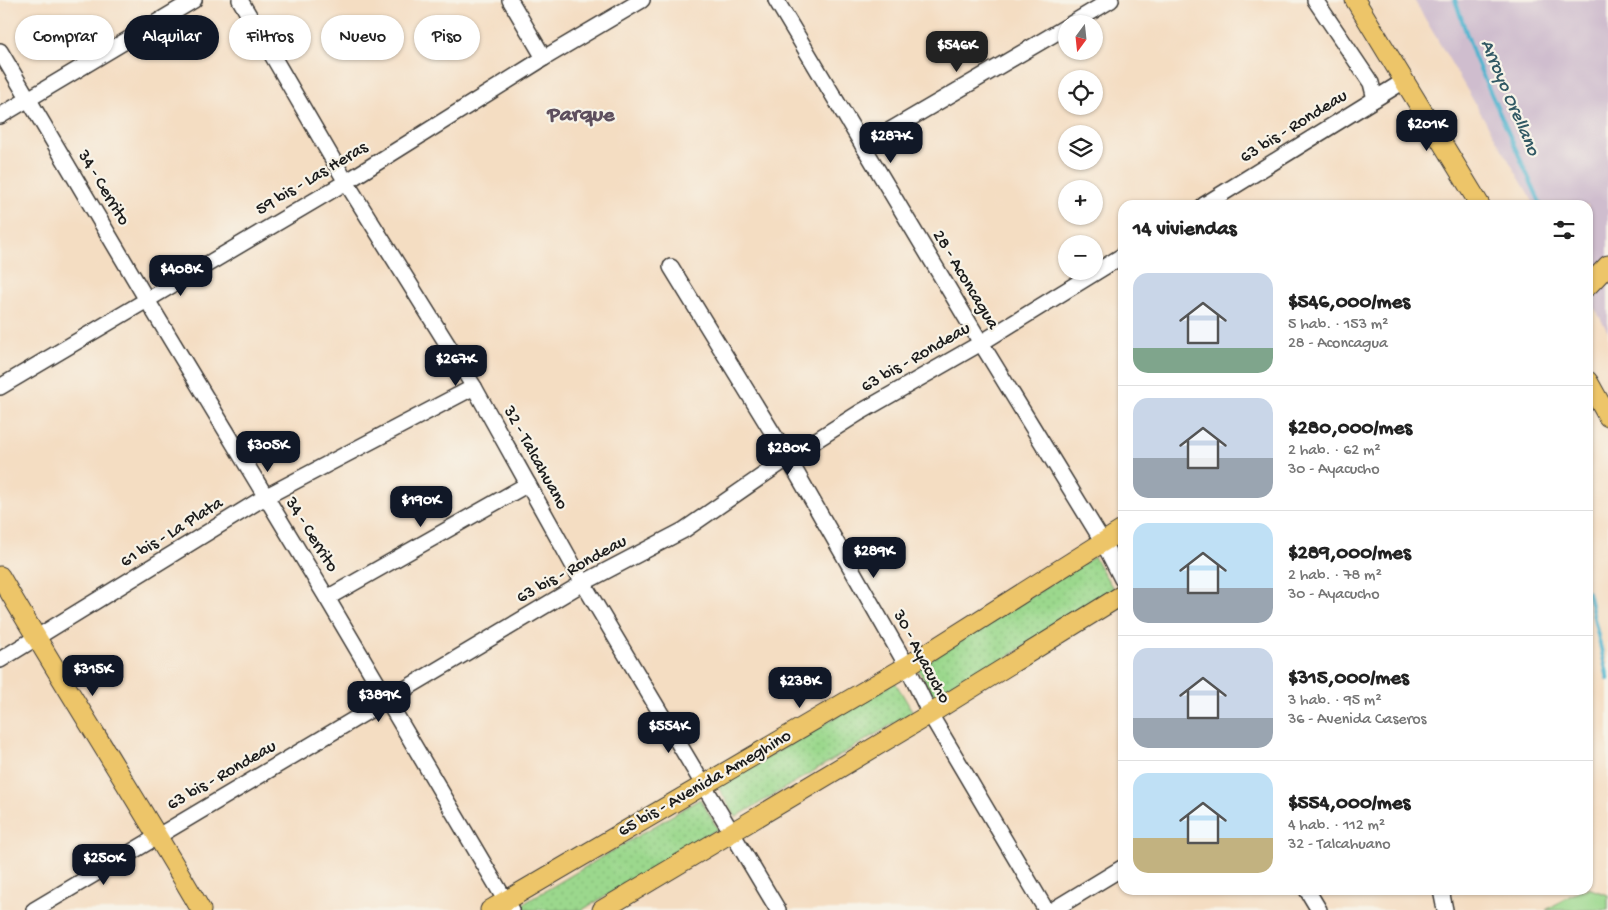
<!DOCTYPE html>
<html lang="es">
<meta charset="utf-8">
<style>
:root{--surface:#fff;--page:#f6f6f6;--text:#222;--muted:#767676;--line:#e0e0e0;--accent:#111827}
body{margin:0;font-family:"Gochi Hand",sans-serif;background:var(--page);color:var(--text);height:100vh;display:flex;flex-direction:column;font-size:19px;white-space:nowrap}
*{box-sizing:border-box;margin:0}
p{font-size:16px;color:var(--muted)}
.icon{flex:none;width:28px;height:28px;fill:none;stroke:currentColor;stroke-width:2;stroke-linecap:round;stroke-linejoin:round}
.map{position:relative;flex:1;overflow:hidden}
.drawer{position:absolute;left:1118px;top:200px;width:475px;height:695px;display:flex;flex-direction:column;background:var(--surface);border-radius:15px;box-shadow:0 1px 4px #0004}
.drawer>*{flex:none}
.guide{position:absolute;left:15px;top:15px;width:475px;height:45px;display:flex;gap:10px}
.needle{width:32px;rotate:195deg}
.fabs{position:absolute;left:1058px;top:15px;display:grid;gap:10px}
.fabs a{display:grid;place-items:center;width:45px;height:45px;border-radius:50%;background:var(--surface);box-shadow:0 1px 4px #0004;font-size:25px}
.price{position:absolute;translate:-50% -42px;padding:0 11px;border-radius:10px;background:var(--accent);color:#fff;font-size:16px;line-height:32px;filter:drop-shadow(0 1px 2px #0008)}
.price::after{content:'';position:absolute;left:50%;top:30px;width:15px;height:11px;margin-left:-8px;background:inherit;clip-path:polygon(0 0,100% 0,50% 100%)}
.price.active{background:#222;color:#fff}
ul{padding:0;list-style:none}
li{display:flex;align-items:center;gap:15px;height:125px;padding:0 15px}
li+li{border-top:1px solid var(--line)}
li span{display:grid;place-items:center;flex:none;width:140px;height:100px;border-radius:15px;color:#555}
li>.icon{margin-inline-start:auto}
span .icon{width:60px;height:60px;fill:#fffc;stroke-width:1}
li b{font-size:21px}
h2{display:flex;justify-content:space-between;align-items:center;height:60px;padding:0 15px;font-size:21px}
.tag{padding:0 18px;border-radius:22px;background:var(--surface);box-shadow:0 1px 4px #0004;font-size:18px;line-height:45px}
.tag.active{background:var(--accent);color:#fff}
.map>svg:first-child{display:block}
</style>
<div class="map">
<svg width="1608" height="910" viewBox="0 0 1608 910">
<defs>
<pattern id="green-dots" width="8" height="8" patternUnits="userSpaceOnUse" patternTransform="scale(1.25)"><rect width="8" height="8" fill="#9bd88d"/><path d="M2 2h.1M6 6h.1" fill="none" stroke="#85b979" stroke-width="1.8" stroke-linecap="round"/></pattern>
</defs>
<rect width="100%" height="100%" fill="#f7f3e8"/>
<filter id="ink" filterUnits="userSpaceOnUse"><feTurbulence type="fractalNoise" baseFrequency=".02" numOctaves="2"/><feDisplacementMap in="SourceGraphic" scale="10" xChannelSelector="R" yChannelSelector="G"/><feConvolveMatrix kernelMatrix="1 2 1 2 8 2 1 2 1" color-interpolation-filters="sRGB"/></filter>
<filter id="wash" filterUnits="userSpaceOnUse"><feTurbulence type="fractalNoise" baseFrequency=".0096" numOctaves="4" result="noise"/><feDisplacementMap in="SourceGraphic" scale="20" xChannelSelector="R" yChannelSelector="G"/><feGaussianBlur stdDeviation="1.12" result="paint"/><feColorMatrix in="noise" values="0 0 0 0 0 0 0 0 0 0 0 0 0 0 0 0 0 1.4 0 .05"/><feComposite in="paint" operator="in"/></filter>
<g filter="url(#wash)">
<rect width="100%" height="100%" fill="#f4ddc2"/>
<!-- industrial -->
<path fill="#cfbdce" d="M1414,0H1608V332L1588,296V205H1535Z"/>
<!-- green -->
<g fill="url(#green-dots)" stroke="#5c7a54">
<path d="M1094,557L1114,590L937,701L917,668Z"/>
<path d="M895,682L913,712L736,817L718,787Z"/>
<path d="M700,799L718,829L582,910H526L523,904Z"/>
</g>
<!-- pitch -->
<path fill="#9bd88d" stroke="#5c7a54" d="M1588,888L1608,895V910H1546L1580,890H1588Z"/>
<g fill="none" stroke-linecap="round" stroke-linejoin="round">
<!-- stream -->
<g stroke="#50b4cf" stroke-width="4">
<path d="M1455,0L1475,58L1541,205"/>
<path d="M1588,592L1608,679"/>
</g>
</g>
</g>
<g filter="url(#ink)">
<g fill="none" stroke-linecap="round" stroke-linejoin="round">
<!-- minor casing -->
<g stroke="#3c3935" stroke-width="18">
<g id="minor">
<path d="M240,0L346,182L474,387L583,583L778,910"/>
<path d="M510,0L544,58"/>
<path d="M776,0L981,343L1103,542L1122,579"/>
<path d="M1315,0L1371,83L1375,99"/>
<path d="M1071,24L1111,0"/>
<path d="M0,51L147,300L327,598L511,910"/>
<path d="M0,116L194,0"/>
<path d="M863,146L1066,27"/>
<path d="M1204,205L1404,81"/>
<path d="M671,267L788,458L907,666L930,714L1046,910"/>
<path d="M0,387L346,182L544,58L642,0"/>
<path d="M327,598L528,484"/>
<path d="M0,660L265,497L474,387"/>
<path d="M1307,890L1319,910"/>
<path d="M1441,890L1445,910"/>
<path d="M34,910L583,583L684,530L788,458L859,413L981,343L1122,256"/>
<path d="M1053,910L1122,868"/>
</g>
</g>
<!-- major casing -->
<g stroke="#3c3935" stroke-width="21">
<g id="major">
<path d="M1355,0L1480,205"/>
<path d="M1588,286L1608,265"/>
<path d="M1588,381L1608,417"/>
<path d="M0,576C65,688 136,797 201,910"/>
<path d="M490,910L907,666L1122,530"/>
<path d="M602,910L930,714L1122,595"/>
</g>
</g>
<!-- minor -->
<use href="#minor" stroke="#fff" stroke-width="15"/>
<!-- major -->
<use href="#major" stroke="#edc569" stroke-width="19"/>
</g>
</g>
<g text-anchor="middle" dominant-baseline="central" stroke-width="4.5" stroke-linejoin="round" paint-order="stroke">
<!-- street labels -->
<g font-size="18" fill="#1c1c1c" stroke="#f7f3e8">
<text transform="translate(1294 127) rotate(-32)">63 bis - Rondeau</text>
<text transform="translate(312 179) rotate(-31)">59 bis - Las Heras</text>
<text transform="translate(103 188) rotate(59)">34 - Cerrito</text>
<text transform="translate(965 280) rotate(59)">28 - Aconcagua</text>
<text transform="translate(916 358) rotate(-30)">63 bis - Rondeau</text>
<text transform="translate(535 458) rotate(61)">32 - Talcahuano</text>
<text transform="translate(172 533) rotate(-32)">61 bis - La Plata</text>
<text transform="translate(311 535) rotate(58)">34 - Cerrito</text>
<text transform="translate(572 570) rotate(-29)">63 bis - Rondeau</text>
<text transform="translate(921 657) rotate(62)">30 - Ayacucho</text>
<text transform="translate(222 776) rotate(-30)">63 bis - Rondeau</text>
<text transform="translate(705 784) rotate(-30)">65 bis - Avenida Ameghino</text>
</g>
<!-- water labels -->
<g font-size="19" font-style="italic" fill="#315964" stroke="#f7f3e8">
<text transform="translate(1509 98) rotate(67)">Arroyo Orellano</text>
</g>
<!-- district labels -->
<g font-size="22" font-weight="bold" fill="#5e4f5e" stroke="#f7f3e8">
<text x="581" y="116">Parque</text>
</g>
</g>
</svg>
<div class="fabs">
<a><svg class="needle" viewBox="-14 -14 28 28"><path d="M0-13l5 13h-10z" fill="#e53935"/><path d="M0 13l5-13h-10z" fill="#767676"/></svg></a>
<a><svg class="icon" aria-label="locate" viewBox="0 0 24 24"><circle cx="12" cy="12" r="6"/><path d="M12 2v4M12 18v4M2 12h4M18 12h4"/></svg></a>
<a><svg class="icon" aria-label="layers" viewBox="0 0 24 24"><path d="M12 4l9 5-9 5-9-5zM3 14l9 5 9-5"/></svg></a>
<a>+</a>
<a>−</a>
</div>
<b class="price active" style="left:957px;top:73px">$546K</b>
<b class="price" style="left:1427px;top:152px">$201K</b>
<b class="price" style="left:891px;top:164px">$287K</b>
<b class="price" style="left:181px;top:297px">$408K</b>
<b class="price" style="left:456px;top:387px">$267K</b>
<b class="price" style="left:268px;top:473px">$305K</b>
<b class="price" style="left:788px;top:476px">$280K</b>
<b class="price" style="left:421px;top:528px">$190K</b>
<b class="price" style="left:874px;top:579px">$289K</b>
<b class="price" style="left:93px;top:697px">$315K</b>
<b class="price" style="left:800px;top:709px">$238K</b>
<b class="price" style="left:379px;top:723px">$389K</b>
<b class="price" style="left:669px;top:754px">$554K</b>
<b class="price" style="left:104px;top:886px">$250K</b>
<div class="guide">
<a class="tag">Comprar</a>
<a class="tag active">Alquilar</a>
<a class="tag">Filtros</a>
<a class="tag">Nuevo</a>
<a class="tag">Piso</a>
</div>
<section class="drawer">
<h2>14 viviendas<svg class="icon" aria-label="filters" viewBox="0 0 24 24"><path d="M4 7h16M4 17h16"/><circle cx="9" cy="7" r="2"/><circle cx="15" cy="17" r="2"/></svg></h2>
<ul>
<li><span style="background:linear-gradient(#c9d6e8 75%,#7fa58c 0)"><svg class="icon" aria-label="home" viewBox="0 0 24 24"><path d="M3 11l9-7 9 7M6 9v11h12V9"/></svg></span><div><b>$546,000/mes</b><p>5 hab. · 153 m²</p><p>28 - Aconcagua</p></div></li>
<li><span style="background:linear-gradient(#c9d6e8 60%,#9aa5b1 0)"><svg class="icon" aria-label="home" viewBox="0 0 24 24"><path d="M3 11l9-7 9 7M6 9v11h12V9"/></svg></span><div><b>$280,000/mes</b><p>2 hab. · 62 m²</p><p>30 - Ayacucho</p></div></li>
<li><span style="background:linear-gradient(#bfe0f5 65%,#9aa5b1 0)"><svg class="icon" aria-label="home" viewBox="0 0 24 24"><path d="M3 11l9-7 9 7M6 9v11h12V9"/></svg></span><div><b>$289,000/mes</b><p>2 hab. · 78 m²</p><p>30 - Ayacucho</p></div></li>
<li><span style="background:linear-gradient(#c9d6e8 70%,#9aa5b1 0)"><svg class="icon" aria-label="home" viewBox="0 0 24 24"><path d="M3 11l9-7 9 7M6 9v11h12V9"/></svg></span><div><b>$315,000/mes</b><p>3 hab. · 95 m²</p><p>36 - Avenida Caseros</p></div></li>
<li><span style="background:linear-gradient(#bfe0f5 65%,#c2b280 0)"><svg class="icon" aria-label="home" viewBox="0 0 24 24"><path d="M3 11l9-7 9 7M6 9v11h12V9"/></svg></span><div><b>$554,000/mes</b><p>4 hab. · 112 m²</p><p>32 - Talcahuano</p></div></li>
</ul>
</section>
</div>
